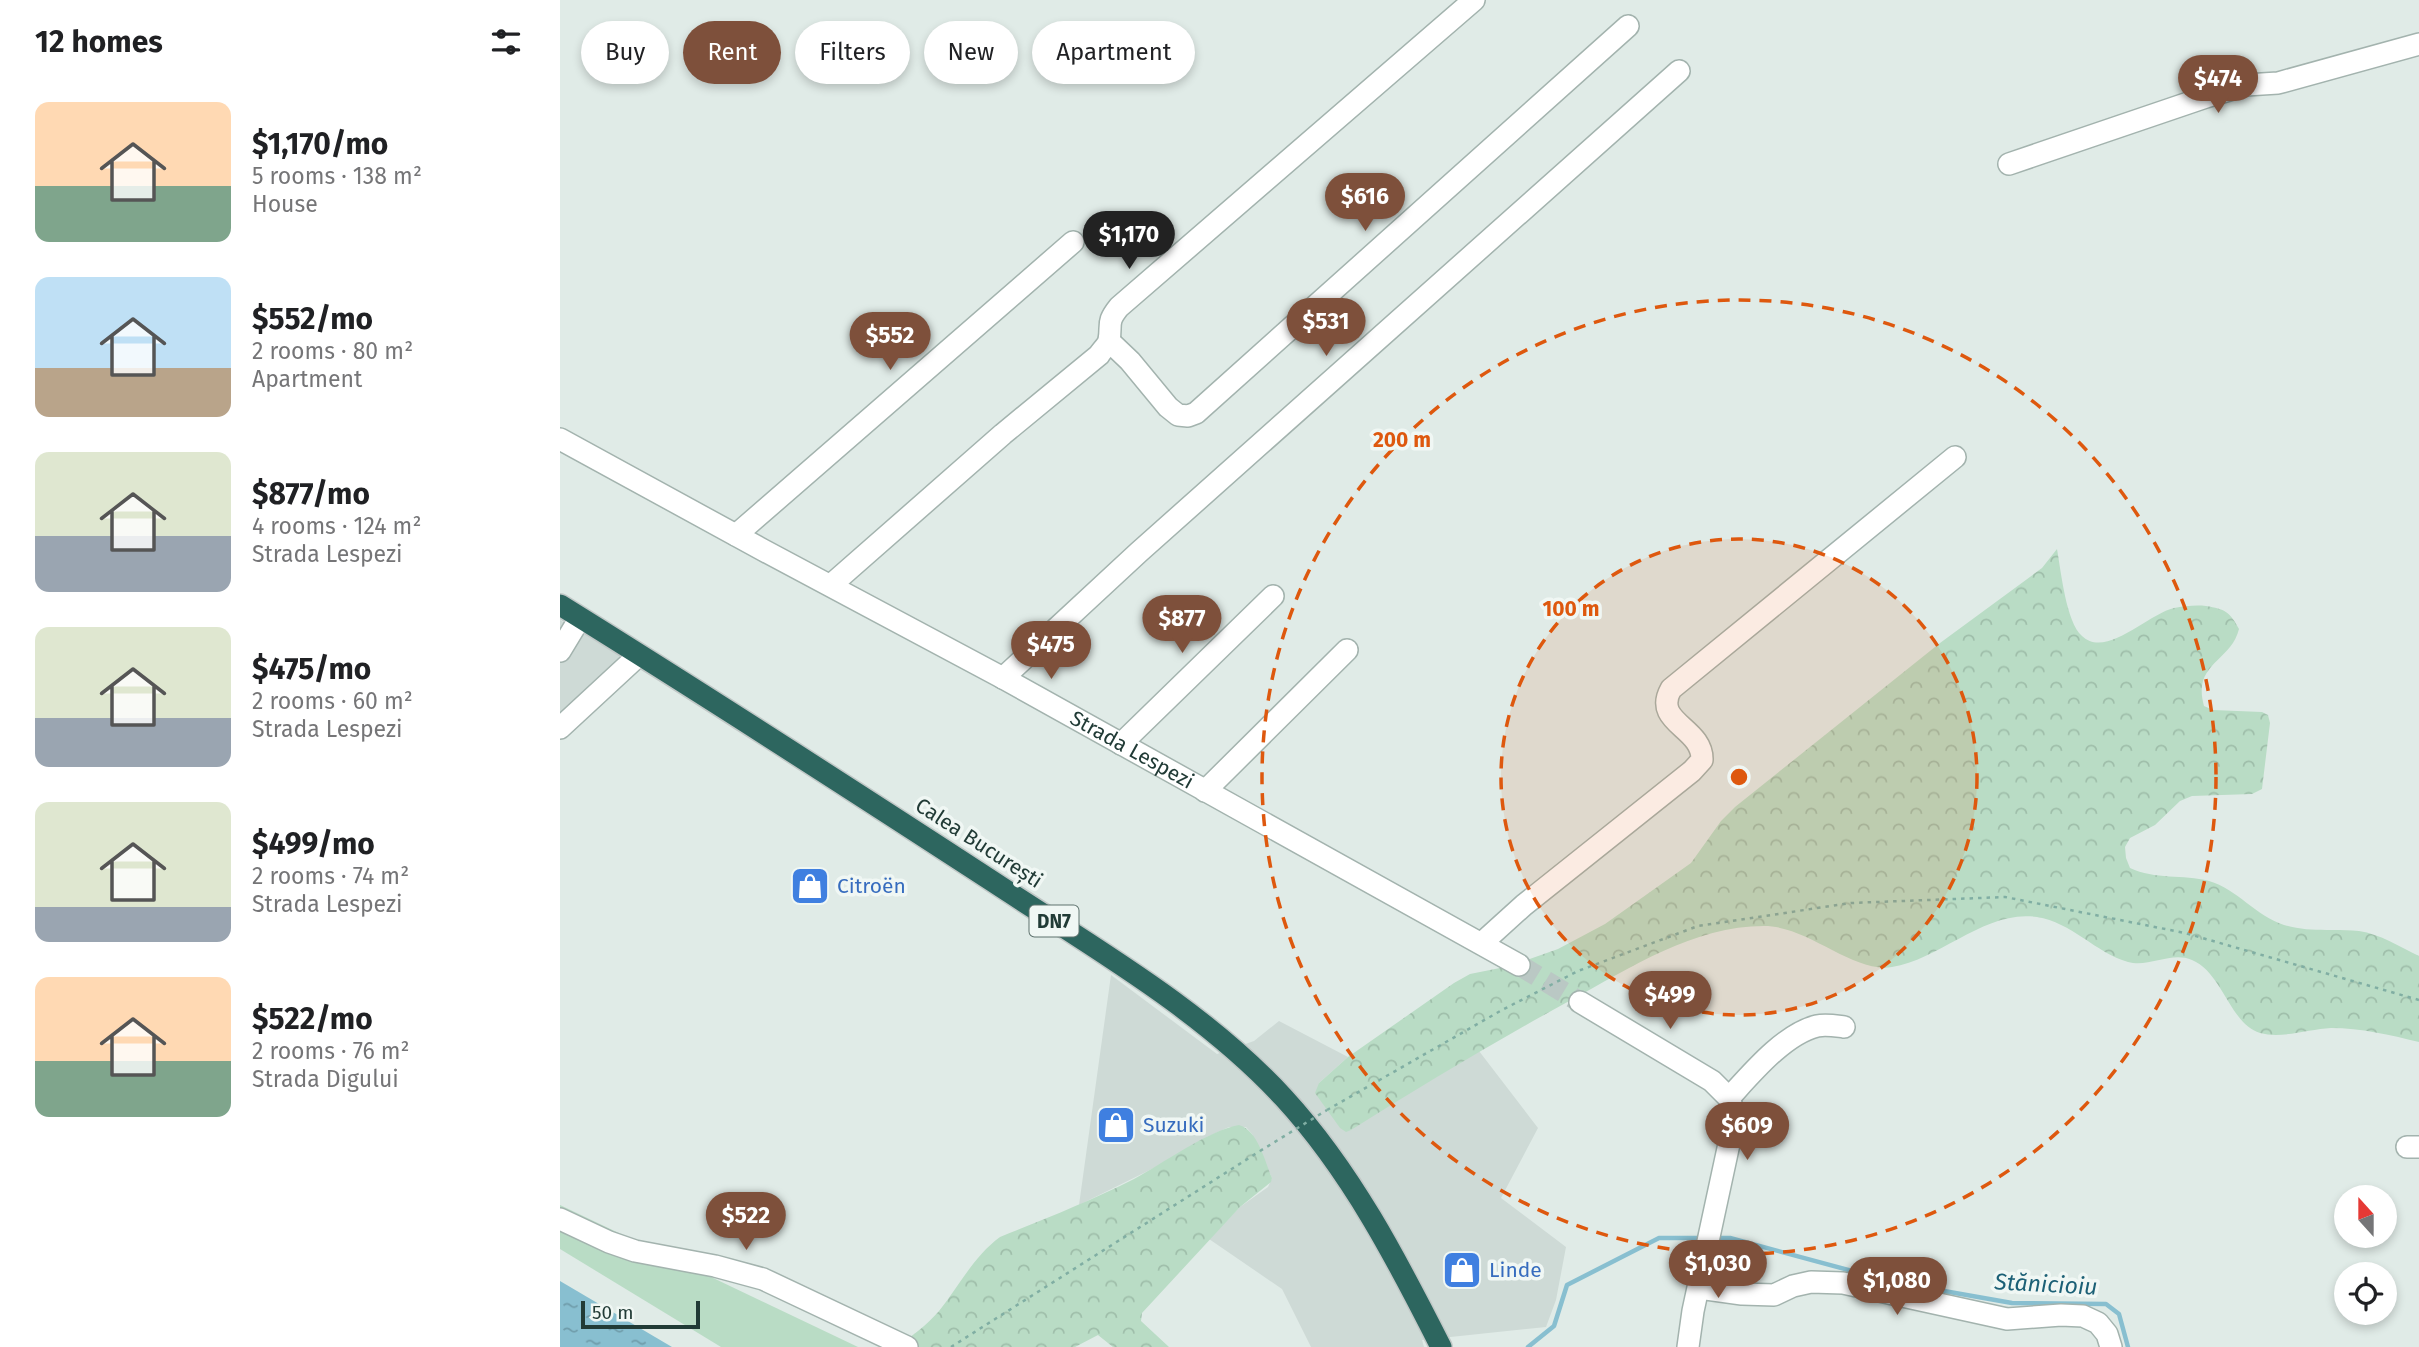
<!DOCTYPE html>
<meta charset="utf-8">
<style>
:root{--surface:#fff;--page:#f6f6f6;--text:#202124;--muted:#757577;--accent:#7e503b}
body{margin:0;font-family:"Fira Sans",sans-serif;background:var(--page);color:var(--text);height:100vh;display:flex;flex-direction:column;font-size:26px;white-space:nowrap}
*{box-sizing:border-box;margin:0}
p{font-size:23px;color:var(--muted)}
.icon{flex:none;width:38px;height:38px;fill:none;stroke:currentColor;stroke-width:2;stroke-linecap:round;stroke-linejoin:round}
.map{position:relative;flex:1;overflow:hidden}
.sheet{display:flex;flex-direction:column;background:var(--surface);width:560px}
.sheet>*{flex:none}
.banner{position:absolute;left:21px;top:21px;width:665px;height:63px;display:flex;gap:14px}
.needle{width:46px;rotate:339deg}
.tools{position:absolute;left:1774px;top:1185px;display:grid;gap:14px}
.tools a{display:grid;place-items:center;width:63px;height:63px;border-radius:50%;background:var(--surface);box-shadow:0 4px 10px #0003;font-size:35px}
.scale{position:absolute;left:21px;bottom:18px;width:119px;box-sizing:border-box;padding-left:7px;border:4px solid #213b36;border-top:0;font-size:19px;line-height:24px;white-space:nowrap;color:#213b36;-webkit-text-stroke:5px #f0f7f4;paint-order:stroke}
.price{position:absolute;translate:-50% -60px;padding:0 16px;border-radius:24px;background:var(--accent);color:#fff;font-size:23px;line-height:46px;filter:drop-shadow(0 2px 4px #0008)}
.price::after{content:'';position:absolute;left:50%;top:42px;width:21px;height:16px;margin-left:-10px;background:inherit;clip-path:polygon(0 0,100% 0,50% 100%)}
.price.current{background:#222;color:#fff}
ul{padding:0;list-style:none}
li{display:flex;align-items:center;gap:21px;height:175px;padding:0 35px}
li span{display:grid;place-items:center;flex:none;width:196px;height:140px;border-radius:14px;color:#555}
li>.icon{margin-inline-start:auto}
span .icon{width:84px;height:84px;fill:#fffc;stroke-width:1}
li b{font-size:30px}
h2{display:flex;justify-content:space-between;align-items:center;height:84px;padding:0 35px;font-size:30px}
.chip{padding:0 24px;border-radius:32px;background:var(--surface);box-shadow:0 4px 10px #0003;font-size:24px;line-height:63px}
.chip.current{background:var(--accent);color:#fff}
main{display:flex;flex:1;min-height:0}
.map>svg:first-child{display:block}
</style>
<main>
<section class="sheet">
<h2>12 homes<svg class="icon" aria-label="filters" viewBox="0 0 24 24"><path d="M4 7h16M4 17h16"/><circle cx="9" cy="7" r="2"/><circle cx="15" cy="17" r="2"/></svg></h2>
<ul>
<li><span style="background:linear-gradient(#ffd9b3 60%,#7fa58c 0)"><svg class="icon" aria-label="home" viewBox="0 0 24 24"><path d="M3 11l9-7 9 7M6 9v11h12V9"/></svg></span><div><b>$1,170/mo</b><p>5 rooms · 138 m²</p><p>House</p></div></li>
<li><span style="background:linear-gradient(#bfe0f5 65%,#b9a48a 0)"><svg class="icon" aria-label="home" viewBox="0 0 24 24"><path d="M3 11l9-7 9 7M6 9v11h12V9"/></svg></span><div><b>$552/mo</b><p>2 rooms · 80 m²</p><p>Apartment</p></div></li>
<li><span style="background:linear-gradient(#dfe7d0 60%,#9aa5b1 0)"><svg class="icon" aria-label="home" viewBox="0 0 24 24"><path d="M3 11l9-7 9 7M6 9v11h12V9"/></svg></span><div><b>$877/mo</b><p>4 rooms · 124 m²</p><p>Strada Lespezi</p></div></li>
<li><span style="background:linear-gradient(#dfe7d0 65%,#9aa5b1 0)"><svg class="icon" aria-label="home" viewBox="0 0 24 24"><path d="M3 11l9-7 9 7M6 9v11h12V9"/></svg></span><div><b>$475/mo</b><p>2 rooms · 60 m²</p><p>Strada Lespezi</p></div></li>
<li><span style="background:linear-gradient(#dfe7d0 75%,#9aa5b1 0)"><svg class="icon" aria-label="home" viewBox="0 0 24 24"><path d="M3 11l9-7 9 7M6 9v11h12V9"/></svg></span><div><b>$499/mo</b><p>2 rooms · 74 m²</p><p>Strada Lespezi</p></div></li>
<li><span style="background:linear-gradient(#ffd9b3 60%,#7fa58c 0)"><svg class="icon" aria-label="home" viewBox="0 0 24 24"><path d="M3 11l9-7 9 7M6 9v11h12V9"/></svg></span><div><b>$522/mo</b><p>2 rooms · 76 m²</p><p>Strada Digului</p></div></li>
</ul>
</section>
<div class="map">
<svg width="1859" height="1347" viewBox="0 0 1859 1347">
<defs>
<pattern id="forest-crowns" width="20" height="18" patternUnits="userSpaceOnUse" patternTransform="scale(1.75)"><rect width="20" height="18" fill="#b9dcc5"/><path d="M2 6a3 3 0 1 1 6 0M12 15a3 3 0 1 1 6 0" fill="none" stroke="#9fbeaa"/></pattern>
<pattern id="water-ripples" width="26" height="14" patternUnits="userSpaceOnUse" patternTransform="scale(1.75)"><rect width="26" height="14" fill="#88bfd0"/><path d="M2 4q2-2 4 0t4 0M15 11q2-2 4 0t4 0" fill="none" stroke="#6f9caa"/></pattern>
</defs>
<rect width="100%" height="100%" fill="#e0ebe7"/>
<!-- built -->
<g fill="#cedad6">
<path d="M0,620L64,658L0,720Z"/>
<path d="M551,975L657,1054L694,1041L719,1021L788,1057L759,1083L786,1131L919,1051L978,1128L941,1198L1006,1247L996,1300L986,1327L862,1340L864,1347H751L722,1289L649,1239L680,1207L708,1187L712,1178L692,1134L686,1127H669L647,1137L608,1161L519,1205Z"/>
</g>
<!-- green -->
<path fill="#b9dcc5" d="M0,1205L298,1347H161L0,1249Z"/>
<!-- forest -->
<g fill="url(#forest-crowns)">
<path d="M1497,549C1501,571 1506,622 1522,636C1546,659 1588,614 1614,608C1624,606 1636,605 1646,606C1665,609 1670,612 1679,629C1671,662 1632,663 1644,706L1653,710L1702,712L1708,715L1710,723L1702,789L1692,794L1632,796L1620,801L1595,825L1570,838L1565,847L1566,858L1570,868C1595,880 1623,874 1649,881C1677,889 1696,916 1724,925C1749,933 1773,928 1799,931C1820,934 1840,947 1859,956V1042C1830,1035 1801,1028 1771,1028C1749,1029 1722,1039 1700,1033C1670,1024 1662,972 1632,960C1611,951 1589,968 1568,962C1536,953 1511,922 1477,917C1426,909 1381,959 1332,967C1292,973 1249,926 1204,926C1134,926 1070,968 1011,1000C936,1041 863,1085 791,1130L786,1132L780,1128L755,1093L759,1083L788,1057L894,983L910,974L950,966L998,949L1045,924L1131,863L1161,821L1175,807L1380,643L1482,568Z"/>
<path d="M679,1125C698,1130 705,1162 712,1178L711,1182L680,1207L582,1313L581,1321L609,1347H553L538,1335L515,1347H336C352,1336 367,1325 379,1311C400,1285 413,1257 440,1237C485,1219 530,1201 574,1179C602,1164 649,1130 679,1125Z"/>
</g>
<!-- water -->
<path fill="url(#water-ripples)" d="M0,1281L112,1347H0Z"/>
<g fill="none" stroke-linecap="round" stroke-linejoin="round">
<!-- stream -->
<g stroke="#88bfd0" stroke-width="4.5">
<path d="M1154,1238H1170L1333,1282L1452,1303L1546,1304L1559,1314L1568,1347"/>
<path d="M968,1347L994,1326L1007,1285L1099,1238H1142"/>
</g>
<!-- minor-tunnel -->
<path stroke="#bac8c4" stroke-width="21" stroke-dasharray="21 10" stroke-linecap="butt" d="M959,965L1020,1002"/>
<!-- minor casing -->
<g stroke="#a3b3ae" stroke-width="24">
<g id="minor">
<path d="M1449,164L1646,97L1686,85L1718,83L1859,44"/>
<path d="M549,341L570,361L608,407L618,415L628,416L636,413L1068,26"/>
<path id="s1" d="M0,439L203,550L443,678L959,965"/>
<path d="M176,535L513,242"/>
<path d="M271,585L443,434L539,355C542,350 548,345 549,340C552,324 546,323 559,307L914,0"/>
<path d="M0,651L20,618"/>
<path d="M443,678L579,552L1119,71"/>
<path d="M0,728L79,655"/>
<path d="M561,744L713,596"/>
<path d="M645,791L787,650"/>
<path d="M922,943L964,905L1132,771L1142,760C1143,727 1092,723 1111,689L1395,457"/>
<path d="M1020,1002L1152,1081L1169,1098L1175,1116L1133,1311L1128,1347"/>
<path d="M1169,1098C1191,1074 1224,1034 1257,1026C1266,1024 1276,1026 1284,1027"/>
<path d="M1847,1147H1859"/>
<path d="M0,1219L49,1242L75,1251L155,1266L203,1279L347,1347"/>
<path d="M1139,1288L1182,1294L1214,1295L1233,1286L1251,1282L1283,1283L1447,1319L1501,1315L1523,1316L1538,1323L1547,1334L1551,1347"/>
</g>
</g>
<!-- highway casing -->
<g stroke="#c1c8c7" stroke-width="24">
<path id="highway" d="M0,605C145,695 289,788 432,881C532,947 642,1009 724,1098C791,1171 837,1260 881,1347"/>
</g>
<!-- path -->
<g stroke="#80aea3" stroke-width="2.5" stroke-dasharray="3.5 5" stroke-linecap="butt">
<path d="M767,1110L942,1010L1018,971L1138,926L1291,903L1445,897L1625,933L1859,1000"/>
<path d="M391,1347L700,1151"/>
</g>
<!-- minor -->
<use href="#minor" stroke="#fff" stroke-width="21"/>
<!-- highway -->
<use href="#highway" stroke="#2d665f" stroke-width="21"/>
<!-- path-bridge -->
<path stroke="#80aea3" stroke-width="2.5" stroke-dasharray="3.5 5" stroke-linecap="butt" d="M700,1151L767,1110"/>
</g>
<!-- distance rings -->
<circle cx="1179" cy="777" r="238" fill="#de580e" fill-opacity=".12"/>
<g fill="none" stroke="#de580e" stroke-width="3.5" stroke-dasharray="12 9">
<circle cx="1179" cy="777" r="238"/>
<circle cx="1179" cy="777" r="477"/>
</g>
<!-- icons -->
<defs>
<g id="shop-square" transform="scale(2.0125)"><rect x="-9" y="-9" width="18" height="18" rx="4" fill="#3f7fe0" stroke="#f0f7f4"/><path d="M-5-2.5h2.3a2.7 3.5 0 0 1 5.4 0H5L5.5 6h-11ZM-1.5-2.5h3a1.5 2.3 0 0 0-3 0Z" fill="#fff"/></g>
</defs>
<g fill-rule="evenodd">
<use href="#shop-square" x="250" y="886"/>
<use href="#shop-square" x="556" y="1125"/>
<use href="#shop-square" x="902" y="1270"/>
</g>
<g text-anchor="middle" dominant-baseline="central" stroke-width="7" stroke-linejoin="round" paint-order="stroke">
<!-- shield labels -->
<rect fill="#f0f7f4" stroke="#5f736f" stroke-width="2" x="469.5" y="905.5" width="49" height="31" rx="5"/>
<g font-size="19" font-weight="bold" fill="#213b36">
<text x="494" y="921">DN7</text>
</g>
<!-- street labels -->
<g font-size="21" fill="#213b36" stroke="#f0f7f4">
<text stroke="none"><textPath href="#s1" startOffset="651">Strada Lespezi</textPath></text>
<text transform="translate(419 843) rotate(33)">Calea București</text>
</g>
<!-- shop labels -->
<g font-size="21" fill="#366cbe" stroke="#f0f7f4" text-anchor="start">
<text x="277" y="886">Citroën</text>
<text x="583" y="1125">Suzuki</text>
<text x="929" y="1270">Linde</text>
</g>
<!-- water labels -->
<g font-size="23" font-style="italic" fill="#1c6076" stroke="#f0f7f4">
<text transform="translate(1486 1284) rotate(3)">Stănicioiu</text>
</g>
</g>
<circle cx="1179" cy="777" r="10" fill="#de580e" stroke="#f0f7f4" stroke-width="3.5"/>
<g font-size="21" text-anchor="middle" font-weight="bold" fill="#de580e" stroke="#f0f7f4" stroke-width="7" stroke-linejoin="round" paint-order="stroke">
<text x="842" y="447">200 m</text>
<text x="1011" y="616">100 m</text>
</g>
</svg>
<div class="tools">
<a><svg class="needle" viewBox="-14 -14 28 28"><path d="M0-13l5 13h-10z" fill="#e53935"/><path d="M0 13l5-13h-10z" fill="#757577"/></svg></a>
<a><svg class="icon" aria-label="locate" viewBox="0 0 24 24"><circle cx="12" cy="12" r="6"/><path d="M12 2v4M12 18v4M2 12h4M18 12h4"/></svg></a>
</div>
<div class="scale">50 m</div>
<b class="price" style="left:1658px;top:115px">$474</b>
<b class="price" style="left:805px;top:233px">$616</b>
<b class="price current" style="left:569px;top:271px">$1,170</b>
<b class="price" style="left:766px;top:358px">$531</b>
<b class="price" style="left:330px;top:372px">$552</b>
<b class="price" style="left:622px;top:655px">$877</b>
<b class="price" style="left:491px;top:681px">$475</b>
<b class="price" style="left:1110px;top:1031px">$499</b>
<b class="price" style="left:1187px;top:1162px">$609</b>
<b class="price" style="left:186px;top:1252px">$522</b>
<b class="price" style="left:1158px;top:1300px">$1,030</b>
<b class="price" style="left:1337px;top:1317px">$1,080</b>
<div class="banner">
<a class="chip">Buy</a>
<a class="chip current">Rent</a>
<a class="chip">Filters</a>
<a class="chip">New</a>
<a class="chip">Apartment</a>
</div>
</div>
</main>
